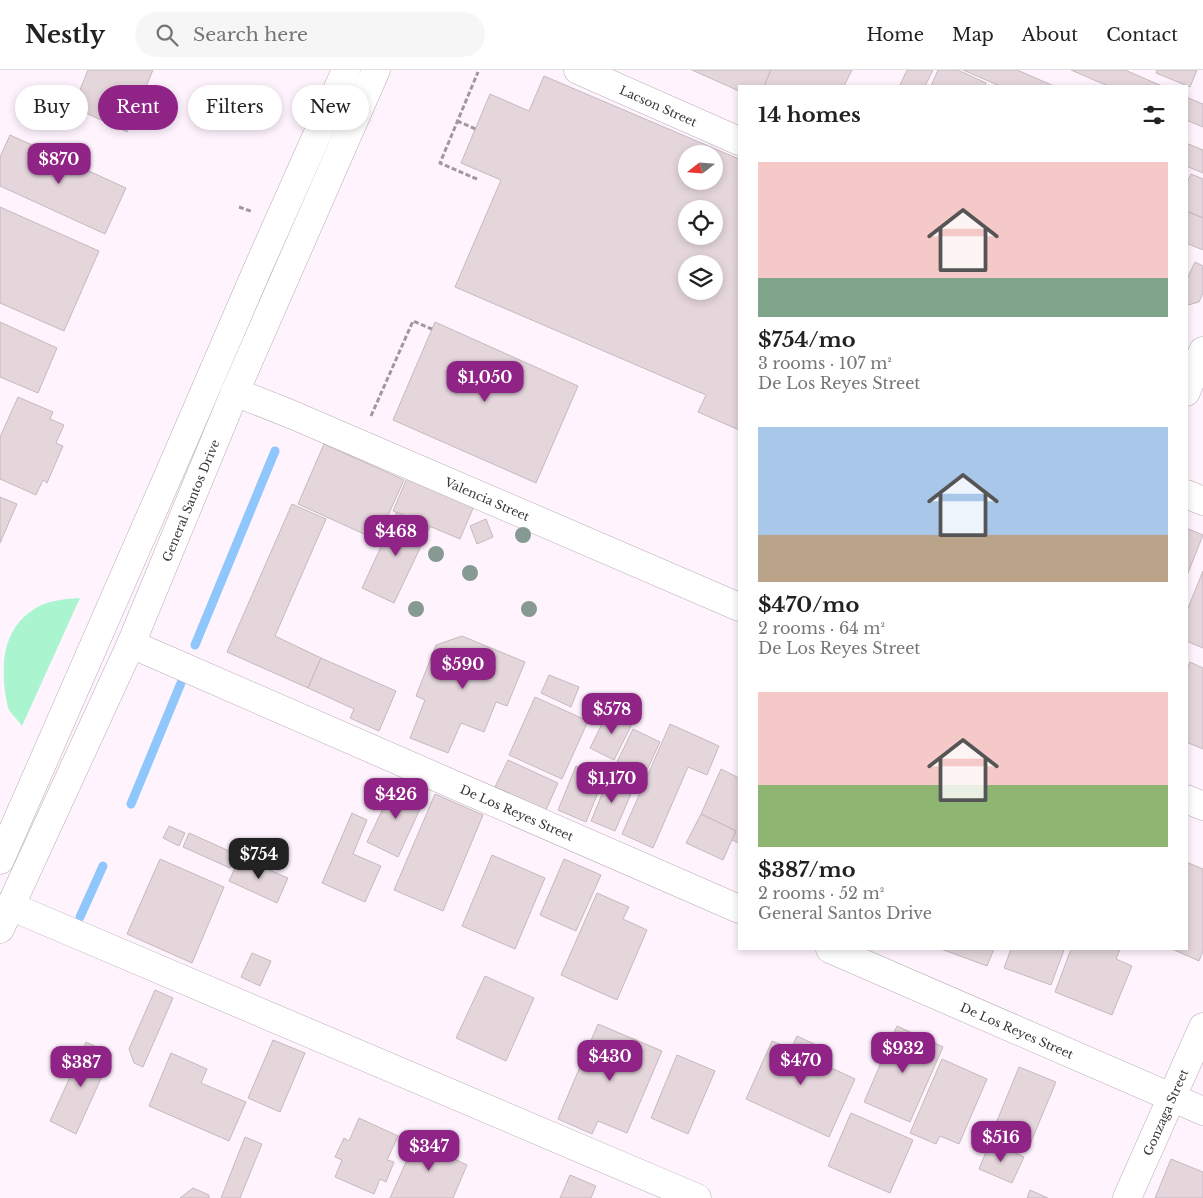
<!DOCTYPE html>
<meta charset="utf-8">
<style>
:root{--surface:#fff;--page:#f6f6f6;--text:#222;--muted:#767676;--line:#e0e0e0;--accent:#902486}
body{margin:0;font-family:"Libre Baskerville",serif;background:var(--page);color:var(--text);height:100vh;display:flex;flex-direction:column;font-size:19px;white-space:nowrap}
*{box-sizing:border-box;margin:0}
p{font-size:16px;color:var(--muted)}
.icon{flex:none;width:28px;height:28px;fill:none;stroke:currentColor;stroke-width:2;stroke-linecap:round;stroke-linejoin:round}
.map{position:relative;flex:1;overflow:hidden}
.panel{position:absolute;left:738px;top:15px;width:450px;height:865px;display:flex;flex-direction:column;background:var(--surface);border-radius:0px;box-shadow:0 2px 8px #0003}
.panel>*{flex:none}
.banner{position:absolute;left:15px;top:15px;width:475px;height:45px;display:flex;gap:10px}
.needle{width:32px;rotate:253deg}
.tools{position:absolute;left:678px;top:75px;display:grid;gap:10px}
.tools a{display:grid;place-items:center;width:45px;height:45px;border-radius:50%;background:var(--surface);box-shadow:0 2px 8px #0003;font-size:25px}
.price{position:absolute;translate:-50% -42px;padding:0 11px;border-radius:10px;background:var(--accent);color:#fff;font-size:16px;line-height:32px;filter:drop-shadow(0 1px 2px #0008)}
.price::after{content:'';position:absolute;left:50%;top:30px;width:15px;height:11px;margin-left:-8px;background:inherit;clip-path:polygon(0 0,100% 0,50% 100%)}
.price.on{background:#222;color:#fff}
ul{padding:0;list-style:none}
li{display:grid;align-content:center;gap:10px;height:265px;padding:0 20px}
li span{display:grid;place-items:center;height:155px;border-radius:0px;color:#555}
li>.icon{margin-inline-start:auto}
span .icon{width:90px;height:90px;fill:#fffc;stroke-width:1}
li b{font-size:21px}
h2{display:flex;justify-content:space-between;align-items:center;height:60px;padding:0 20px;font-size:21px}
.chip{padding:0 18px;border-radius:22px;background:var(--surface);box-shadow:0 2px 8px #0003;font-size:18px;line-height:45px}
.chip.on{background:var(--accent);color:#fff}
header{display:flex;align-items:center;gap:30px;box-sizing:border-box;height:70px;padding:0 25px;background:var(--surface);border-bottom:1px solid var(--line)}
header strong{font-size:24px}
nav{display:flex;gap:28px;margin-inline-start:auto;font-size:18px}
.search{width:350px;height:45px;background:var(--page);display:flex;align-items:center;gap:12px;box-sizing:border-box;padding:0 18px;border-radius:28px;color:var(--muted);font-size:19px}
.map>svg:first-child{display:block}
</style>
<header>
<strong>Nestly</strong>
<div class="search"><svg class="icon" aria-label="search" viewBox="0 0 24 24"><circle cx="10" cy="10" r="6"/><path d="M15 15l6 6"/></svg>Search here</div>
<nav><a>Home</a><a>Map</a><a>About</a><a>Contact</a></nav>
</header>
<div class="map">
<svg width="1203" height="1128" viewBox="0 0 1203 1128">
<rect width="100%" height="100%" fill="#fff4fe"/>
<!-- green -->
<path fill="#aaf5d0" d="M80,528L22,656C18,650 11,644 8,638C0,600 0,559 36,538C49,530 65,529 80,528Z"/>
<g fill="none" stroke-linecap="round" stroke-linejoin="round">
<!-- stream -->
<g stroke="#8fc6fc" stroke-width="9">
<path d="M195,575L275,381"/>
<path d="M131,734L181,613"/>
<path d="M80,847L103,796"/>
</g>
</g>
<!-- building -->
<g fill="#e4d6db" stroke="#c6b9be" fill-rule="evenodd">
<path d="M88,0H153L127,62L73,37Z"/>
<path d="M692,0H771L764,16H739V21Z"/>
<path d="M771,0H852L844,16H764Z"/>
<path d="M907,0H933L925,16H902L900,15Z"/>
<path d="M938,0H958L986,13L985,16H931Z"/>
<path d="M963,0H1017L1054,16H1000Z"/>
<path d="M1071,0H1125L1162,16H1108Z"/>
<path d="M1157,0H1197L1190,17L1156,3Z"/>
<path d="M544,6L739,89V360L698,342L706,325L455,217L501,110L461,93L490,24L529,41ZM686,84H714V111H686ZM686,139H714V166H686ZM686,194H714V221H686Z"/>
<path d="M1186,27L1203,34V57L1186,50Z"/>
<path d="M10,65L126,118L105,164L0,116V87Z"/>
<path d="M1186,73L1203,80V103L1186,96Z"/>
<path d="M1191,104L1203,109V148L1186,141V115Z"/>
<path d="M0,137L99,181L64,261L0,233Z"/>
<path d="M1186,141L1203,148V180L1186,173Z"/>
<path d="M1195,192L1203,196V223L1199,232L1188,235L1186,234V211Z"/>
<path d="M0,252L57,278L38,323L0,307Z"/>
<path d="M435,252L578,316L536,413L393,350Z"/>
<path d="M18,327L53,342L50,349L64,355L56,373L63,376L47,413L43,410L36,425L0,409V367Z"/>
<path d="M324,374L404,410L377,470L298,434Z"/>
<path d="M407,408L474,436L460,469L393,441Z"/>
<path d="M0,427L17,434L0,473Z"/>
<path d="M292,434L326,449L275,566L321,588L308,618L227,582Z"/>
<path d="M397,442L430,457L394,533L362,518Z"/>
<path d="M486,449L493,467L477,474L470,456Z"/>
<path d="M1186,458L1203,465L1186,508Z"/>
<path d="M1203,501V578L1186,571V543Z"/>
<path d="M462,566L525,592L507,636L496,632L484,662L461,653L448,683L410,668L425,630L416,626L436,575Z"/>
<path d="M321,588L396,621L379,661L350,648L354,639L308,618Z"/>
<path d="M1190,592L1203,598V679L1186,672V601Z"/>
<path d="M549,605L579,617L571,637L541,623Z"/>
<path d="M535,627L588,651L562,709L509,685Z"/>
<path d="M609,640L633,652L614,690L590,678Z"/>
<path d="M670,654L719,676L707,705L688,697L653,778L622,764Z"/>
<path d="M633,659L660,672L642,711L614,698Z"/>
<path d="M508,690L558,713L546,740L495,717Z"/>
<path d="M576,696L604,708L586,752L558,740Z"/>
<path d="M721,699L739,708V773L732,770L736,761L701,744Z"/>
<path d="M609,707L634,717L615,761L591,751Z"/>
<path d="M395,713L425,728L398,787L367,772Z"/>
<path d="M435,724L483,745L443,841L394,820Z"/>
<path d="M352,743L367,750L353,784L381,796L365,832L322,813Z"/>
<path d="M701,744L736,761L723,790L686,773Z"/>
<path d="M169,756L185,763L179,776L163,768Z"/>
<path d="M189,763L236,784L230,798L183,777Z"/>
<path d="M492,785L545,808L515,879L462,856Z"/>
<path d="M240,787L288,808L277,833L229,811Z"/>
<path d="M160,789L224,817L192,893L127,864Z"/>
<path d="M564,789L601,805L576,861L540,845Z"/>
<path d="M1186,792L1203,799V881L1199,891L1172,879H1186Z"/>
<path d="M597,823L629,837L623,849L647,860L617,930L561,905Z"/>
<path d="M941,879H994L987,896Z"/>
<path d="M1011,879H1061L1064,880L1051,915L1004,898Z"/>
<path d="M1071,879H1120L1116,889L1132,896L1112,945L1055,922Z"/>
<path d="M252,883L271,891L260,916L241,907Z"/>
<path d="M485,906L534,928L506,991L456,968Z"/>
<path d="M155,920L173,928L143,997L134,993L129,979Z"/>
<path d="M598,954L662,981L627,1063L598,1051L592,1064L558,1049Z"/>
<path d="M897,956L943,977L910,1052L864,1032Z"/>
<path d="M797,966L827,980L821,993L855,1009L829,1067L746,1029L772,971L791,979Z"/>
<path d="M273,970L305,983L280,1042L248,1028Z"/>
<path d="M86,972L112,984L76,1064L50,1051Z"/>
<path d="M171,983L207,999L201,1013L246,1032L229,1071L149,1036Z"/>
<path d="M677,985L715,1001L688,1064L651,1048Z"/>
<path d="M942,989L987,1009L959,1074L940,1066L936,1074L910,1063Z"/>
<path d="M1019,997L1056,1012L1028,1079L992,1063Z"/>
<path d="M851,1043L913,1070L890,1123L828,1096Z"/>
<path d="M359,1048L398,1066L387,1090L394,1092L386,1112L380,1109L374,1124L335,1107L342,1090L335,1087L344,1068L349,1071Z"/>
<path d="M419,1063L448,1076L444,1084L467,1095L453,1128H390Z"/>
<path d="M245,1067L262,1074L240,1128H221Z"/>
<path d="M990,1072L1024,1087L1012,1113L979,1099Z"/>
<path d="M1171,1089L1203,1102V1128H1155Z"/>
<path d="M570,1105L596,1116L591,1128H560Z"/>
<path d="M193,1118L209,1125V1128H180Z"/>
<path d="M1030,1120L1048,1128H1027Z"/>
</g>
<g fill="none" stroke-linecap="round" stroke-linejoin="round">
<!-- minor casing -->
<g stroke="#b6acb5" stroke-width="29">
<g id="minor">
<path id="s1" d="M578,0L739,71"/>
<path id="s2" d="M235,322L293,345L739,537"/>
<path d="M1186,322L1203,281"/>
<path d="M1186,424L1203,431"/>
<path id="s3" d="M131,574L739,839"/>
<path d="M1186,729L1203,736"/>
<path d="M10,836L697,1128"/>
<path id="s4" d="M830,879L1203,1041"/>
<path id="s5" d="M1127,1128L1203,957"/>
</g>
</g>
<!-- trunk casing -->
<g stroke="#b6acb5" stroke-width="29">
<g id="trunk">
<path d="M0,790L172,397L257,200L346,0"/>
<path id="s6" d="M0,859L131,574L235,322L376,0"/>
</g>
</g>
<!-- path -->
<g stroke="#a0989f" stroke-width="3" stroke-dasharray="5 2.5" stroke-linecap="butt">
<path d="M457,51L476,59"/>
<path d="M477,109L440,93L478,2"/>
<path d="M239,137L253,142"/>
<path d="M371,346L413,251L432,259"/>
</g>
<!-- minor -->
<use href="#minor" stroke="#fff" stroke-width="28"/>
<!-- trunk -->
<use href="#trunk" stroke="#fff" stroke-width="28"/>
</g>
<!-- trees -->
<g fill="#869a93">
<circle cx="523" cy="465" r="8"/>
<circle cx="436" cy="484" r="8"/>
<circle cx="470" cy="503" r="8"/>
<circle cx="416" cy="539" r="8"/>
<circle cx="529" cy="539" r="8"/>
</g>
<g text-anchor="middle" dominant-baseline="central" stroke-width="4" stroke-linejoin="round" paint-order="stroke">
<!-- street labels -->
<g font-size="12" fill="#3a3539" stroke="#fff">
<text stroke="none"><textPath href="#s1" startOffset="88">Lacson Street</textPath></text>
<text stroke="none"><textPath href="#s2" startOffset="274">Valencia Street</textPath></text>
<text stroke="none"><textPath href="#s6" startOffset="469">General Santos Drive</textPath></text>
<text stroke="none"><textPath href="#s3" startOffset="421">De Los Reyes Street</textPath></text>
<text stroke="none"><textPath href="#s4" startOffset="204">De Los Reyes Street</textPath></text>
<text stroke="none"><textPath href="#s5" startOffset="94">Gonzaga Street</textPath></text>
</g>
</g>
</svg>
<div class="tools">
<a><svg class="needle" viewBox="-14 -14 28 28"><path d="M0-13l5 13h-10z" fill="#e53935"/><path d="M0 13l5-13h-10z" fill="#767676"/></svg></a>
<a><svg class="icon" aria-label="locate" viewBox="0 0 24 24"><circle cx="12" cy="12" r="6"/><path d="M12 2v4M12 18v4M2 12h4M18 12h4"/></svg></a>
<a><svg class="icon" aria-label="layers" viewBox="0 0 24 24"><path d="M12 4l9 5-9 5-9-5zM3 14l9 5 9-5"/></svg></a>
</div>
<b class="price" style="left:59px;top:115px">$870</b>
<b class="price" style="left:485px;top:333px">$1,050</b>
<b class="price" style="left:396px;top:487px">$468</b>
<b class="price" style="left:463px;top:620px">$590</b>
<b class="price" style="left:612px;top:665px">$578</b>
<b class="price" style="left:612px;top:734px">$1,170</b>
<b class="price" style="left:396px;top:750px">$426</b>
<b class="price on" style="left:259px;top:810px">$754</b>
<b class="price" style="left:903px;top:1004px">$932</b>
<b class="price" style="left:610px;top:1012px">$430</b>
<b class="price" style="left:801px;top:1016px">$470</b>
<b class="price" style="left:81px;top:1018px">$387</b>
<b class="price" style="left:1001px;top:1093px">$516</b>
<b class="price" style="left:429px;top:1102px">$347</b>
<div class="banner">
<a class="chip">Buy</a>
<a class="chip on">Rent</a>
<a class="chip">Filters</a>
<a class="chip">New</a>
</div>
<section class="panel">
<h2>14 homes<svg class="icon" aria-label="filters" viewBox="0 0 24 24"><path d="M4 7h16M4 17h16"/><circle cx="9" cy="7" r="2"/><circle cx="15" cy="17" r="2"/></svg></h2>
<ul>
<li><span style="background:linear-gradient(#f6c9c9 75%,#7fa58c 0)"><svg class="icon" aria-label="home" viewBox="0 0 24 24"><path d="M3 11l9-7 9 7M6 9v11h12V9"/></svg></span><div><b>$754/mo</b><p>3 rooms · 107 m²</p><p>De Los Reyes Street</p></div></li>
<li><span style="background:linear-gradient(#a9c7e8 70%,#b9a48a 0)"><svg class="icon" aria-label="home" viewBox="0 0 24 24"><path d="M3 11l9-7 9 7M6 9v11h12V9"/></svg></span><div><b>$470/mo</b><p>2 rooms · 64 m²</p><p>De Los Reyes Street</p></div></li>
<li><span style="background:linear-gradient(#f6c9c9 60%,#8fb573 0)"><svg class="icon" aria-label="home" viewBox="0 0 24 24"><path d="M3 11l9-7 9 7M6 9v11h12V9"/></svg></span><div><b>$387/mo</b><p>2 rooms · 52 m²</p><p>General Santos Drive</p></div></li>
</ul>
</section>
</div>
